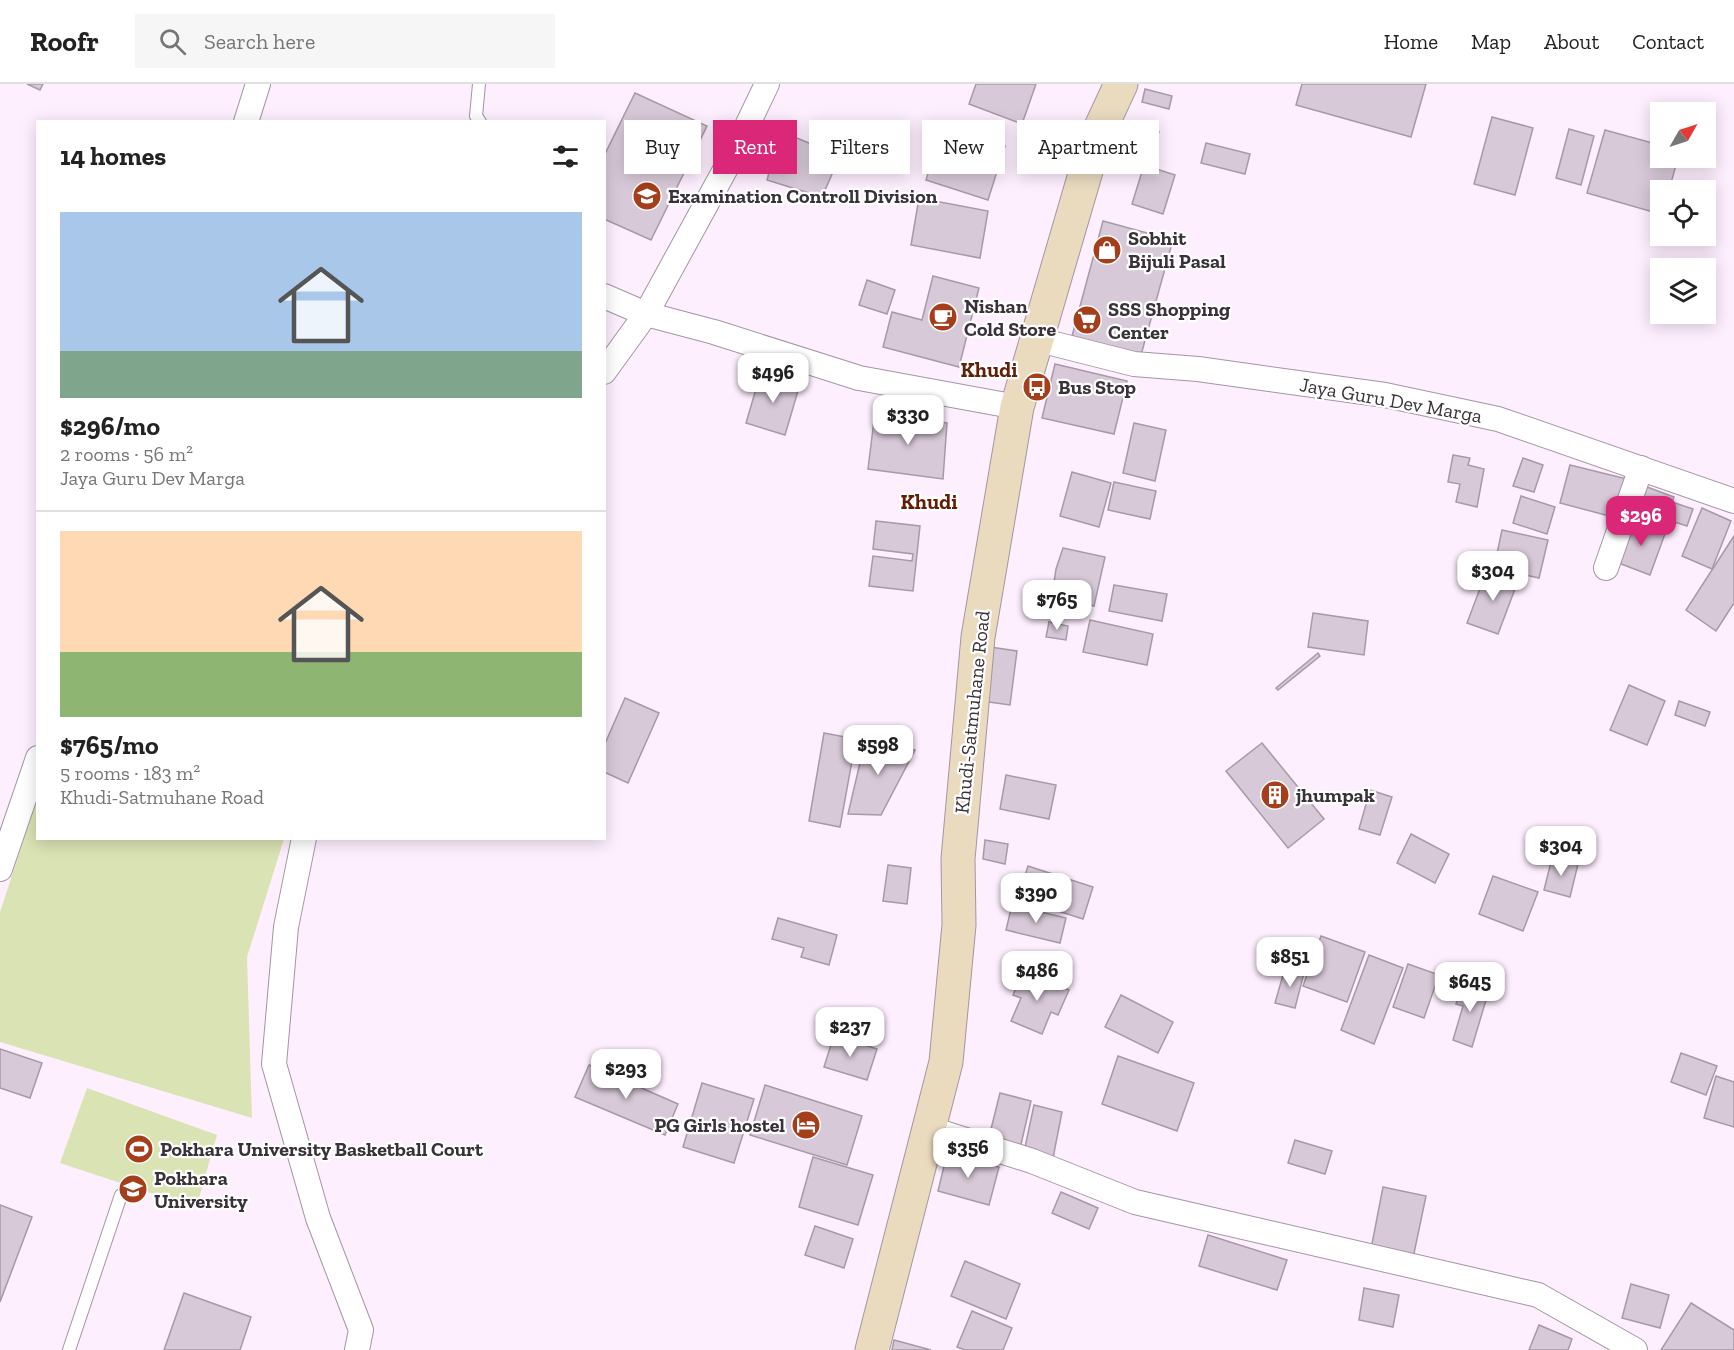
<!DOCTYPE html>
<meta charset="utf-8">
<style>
:root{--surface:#fff;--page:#f6f6f6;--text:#222;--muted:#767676;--line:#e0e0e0;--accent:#db2777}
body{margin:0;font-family:"Zilla Slab",serif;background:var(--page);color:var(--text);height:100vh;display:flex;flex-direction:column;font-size:22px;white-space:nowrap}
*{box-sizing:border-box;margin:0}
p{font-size:20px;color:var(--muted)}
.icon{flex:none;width:33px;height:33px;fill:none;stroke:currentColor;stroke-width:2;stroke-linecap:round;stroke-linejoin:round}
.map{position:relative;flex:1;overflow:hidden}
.side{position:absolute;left:36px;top:36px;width:570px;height:720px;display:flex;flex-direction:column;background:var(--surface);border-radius:0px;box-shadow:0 3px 15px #0003}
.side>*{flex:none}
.guide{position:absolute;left:624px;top:36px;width:570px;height:54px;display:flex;gap:12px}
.needle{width:39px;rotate:51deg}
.tools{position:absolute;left:1650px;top:18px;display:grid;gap:12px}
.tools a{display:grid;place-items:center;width:66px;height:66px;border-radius:0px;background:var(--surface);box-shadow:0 3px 15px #0003;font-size:30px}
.price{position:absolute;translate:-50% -51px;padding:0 14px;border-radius:12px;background:#fff;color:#222;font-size:20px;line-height:39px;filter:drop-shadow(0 2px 3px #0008)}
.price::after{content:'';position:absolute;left:50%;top:36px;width:18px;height:14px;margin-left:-9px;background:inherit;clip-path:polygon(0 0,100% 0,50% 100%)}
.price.on{background:var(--accent);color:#fff}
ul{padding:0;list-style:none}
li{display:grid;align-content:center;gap:12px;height:318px;padding:0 24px}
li+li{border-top:2px solid var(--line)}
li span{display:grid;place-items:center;height:186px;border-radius:0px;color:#555}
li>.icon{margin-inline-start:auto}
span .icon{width:108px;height:108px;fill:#fffc;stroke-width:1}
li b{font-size:26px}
h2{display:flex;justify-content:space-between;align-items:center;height:72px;padding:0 24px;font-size:26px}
.tag{padding:0 21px;border-radius:0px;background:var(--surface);box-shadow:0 3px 15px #0003;font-size:21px;line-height:54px}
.tag.on{background:var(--accent);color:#fff}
header{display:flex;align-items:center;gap:36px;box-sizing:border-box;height:84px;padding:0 30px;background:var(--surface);border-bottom:2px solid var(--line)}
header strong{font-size:28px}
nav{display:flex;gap:33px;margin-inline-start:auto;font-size:21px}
.search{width:420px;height:54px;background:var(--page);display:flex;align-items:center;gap:15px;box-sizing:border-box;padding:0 21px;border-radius:0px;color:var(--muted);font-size:22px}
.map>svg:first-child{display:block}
</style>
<header>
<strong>Roofr</strong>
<div class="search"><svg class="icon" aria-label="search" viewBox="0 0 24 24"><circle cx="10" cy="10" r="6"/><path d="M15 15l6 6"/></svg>Search here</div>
<nav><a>Home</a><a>Map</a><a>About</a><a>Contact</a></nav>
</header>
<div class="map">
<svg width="1734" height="1266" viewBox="0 0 1734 1266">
<rect width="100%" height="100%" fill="#feeffe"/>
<!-- park -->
<g fill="#dae3b3">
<path d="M37,715L38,754L284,755L247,873L252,1034L0,958V828Z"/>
<path d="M87,1004L217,1051L196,1124L60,1079Z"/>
</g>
<!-- building -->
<g fill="#d8c9d8" stroke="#a799a7" stroke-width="1.5">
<path d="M27,0H43L40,6Z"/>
<path d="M976,0H1036L1022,40L969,20Z"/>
<path d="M1302,0H1426L1411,53L1296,21Z"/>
<path d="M1145,5L1172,12L1169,25L1142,18Z"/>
<path d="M635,9L707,42L651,156L604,135V72Z"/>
<path d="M1492,33L1533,44L1515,111L1474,100Z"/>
<path d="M1130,37L1159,48L1146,79L1118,68Z"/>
<path d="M943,41L1005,62L988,116L926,96Z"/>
<path d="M1569,45L1594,52L1581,101L1556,94Z"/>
<path d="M1605,46L1660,61V74H1678L1669,106H1660V130L1587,109Z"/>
<path d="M780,47L840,72L822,113L767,96Z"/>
<path d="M1206,59L1250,70L1245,90L1201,79Z"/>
<path d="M1144,81L1175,91L1163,130L1132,120Z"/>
<path d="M919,114L988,127L980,174L911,161Z"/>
<path d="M1103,137L1173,156L1141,271L1072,252Z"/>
<path d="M933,192L979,204L959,283L883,263L892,228L922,236Z"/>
<path d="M867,196L895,206L887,230L859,221Z"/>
<path d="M1055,280L1127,297L1114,350L1042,334Z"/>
<path d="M761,288L800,300L785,351L746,339Z"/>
<path d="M875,328L947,339L943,395L868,385Z"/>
<path d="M1134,339L1166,346L1155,397L1123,389Z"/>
<path d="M1453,371L1470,374L1468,381L1484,385L1477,423L1456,418L1460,400L1448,398Z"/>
<path d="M1523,374L1543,381L1534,408L1513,402Z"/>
<path d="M1570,381L1627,395L1617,434L1560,419Z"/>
<path d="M1072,388L1111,399L1099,443L1060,432Z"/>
<path d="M1114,398L1156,407L1150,435L1108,426Z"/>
<path d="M1647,403L1674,413L1672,418L1693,425L1687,442L1662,434L1663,430L1640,422Z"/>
<path d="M1521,412L1555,423L1547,450L1513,439Z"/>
<path d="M1702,424L1731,437L1712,485L1682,472Z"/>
<path d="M1633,435L1666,447L1650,491L1616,478Z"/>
<path d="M876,437L920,442L913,507L869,502L873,472L912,477L913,470L873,465Z"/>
<path d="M1502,446L1548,456L1539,494L1494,484Z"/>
<path d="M1734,452V519L1716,547L1686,526Z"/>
<path d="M1063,464L1105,473L1094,522L1052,512L1056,485Z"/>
<path d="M1487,486L1518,497L1498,550L1467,539Z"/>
<path d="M1114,501L1167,510L1162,537L1109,527Z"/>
<path d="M1313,529L1368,537L1364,571L1308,563Z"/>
<path d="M1090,536L1153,550L1147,581L1083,568Z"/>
<path d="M1049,538L1068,542L1066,556L1046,553Z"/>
<path d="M990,563L1017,567L1010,621L982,617Z"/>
<path d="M1318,569L1320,572L1278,606L1276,604Z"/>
<path d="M1629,601L1665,617L1647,661L1610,646Z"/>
<path d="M625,614L659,629L628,699L604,688V662Z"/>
<path d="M1679,617L1710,628L1705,642L1675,631Z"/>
<path d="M824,649L856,655L840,743L809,737Z"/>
<path d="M866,653L915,666L881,731L848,730Z"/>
<path d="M1262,659L1324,735L1288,764L1226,687Z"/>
<path d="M1006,691L1056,701L1049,735L1000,725Z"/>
<path d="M1370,706L1392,713L1380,751L1359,745Z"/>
<path d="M1411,750L1449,770L1435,799L1397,779Z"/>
<path d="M985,756L1008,760L1005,780L983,775Z"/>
<path d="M1552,774L1578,780L1570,813L1544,806Z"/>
<path d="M888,781L911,784L907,820L883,817Z"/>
<path d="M1028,782L1093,803L1083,835L1018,814Z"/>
<path d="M1493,792L1538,808L1523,847L1479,830Z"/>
<path d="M1012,821L1066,834L1060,859L1006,846Z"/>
<path d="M778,834L837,851L829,881L801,873L804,864L772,855Z"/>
<path d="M1321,852L1365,868L1347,918L1303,902Z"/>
<path d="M1369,871L1403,884L1374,960L1341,946Z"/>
<path d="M1408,880L1439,891L1424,934L1393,923Z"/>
<path d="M1285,884L1304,889L1295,924L1275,919Z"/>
<path d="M1023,887L1069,906L1058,931L1051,928L1042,950L1011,937L1021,914L1013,911Z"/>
<path d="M1463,898L1489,906L1472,963L1453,956L1463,922L1456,920Z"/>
<path d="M1121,911L1173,938L1158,969L1105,943Z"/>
<path d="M834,951L877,965L867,996L824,983Z"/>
<path d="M0,965L42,979L30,1014L0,1004Z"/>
<path d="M1681,969L1717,982L1706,1011L1671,998Z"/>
<path d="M1118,972L1194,999L1177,1047L1102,1020Z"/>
<path d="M589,981L678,1020L665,1051L575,1013Z"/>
<path d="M1716,992L1734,998V1043L1704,1034Z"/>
<path d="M702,999L754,1015L734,1079L683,1063Z"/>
<path d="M765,1001L862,1032L847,1081L750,1051Z"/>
<path d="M1000,1009L1031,1017L1019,1069L987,1061Z"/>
<path d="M1034,1021L1062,1028L1053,1074L1024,1068Z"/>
<path d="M1295,1056L1332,1067L1325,1090L1288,1079Z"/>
<path d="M947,1070L999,1083L989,1121L938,1107Z"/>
<path d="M813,1073L873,1091L858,1141L799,1123Z"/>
<path d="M1383,1103L1426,1112L1413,1174L1371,1165Z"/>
<path d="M1061,1108L1098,1124L1089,1145L1052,1129Z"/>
<path d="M0,1121L32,1133L0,1218Z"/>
<path d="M815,1142L853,1155L844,1184L805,1171Z"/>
<path d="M1208,1151L1287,1176L1277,1206L1199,1182Z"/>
<path d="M965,1177L1020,1200L1006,1235L951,1212Z"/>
<path d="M1631,1200L1669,1211L1660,1244L1622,1234Z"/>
<path d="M1364,1204L1399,1211L1393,1243L1359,1236Z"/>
<path d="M184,1209L251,1233L240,1266H164Z"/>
<path d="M1691,1219L1734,1246V1266H1661Z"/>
<path d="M972,1227L1012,1244L1003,1266H965L957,1263Z"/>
<path d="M1539,1241L1572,1255L1568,1266H1529Z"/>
<path d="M894,1256L931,1266H892Z"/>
</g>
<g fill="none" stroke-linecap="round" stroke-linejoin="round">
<!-- lane casing -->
<g stroke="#a395a3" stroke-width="14">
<g id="lane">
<path d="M479,0L476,32L480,38"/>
<path d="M69,1266L121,1111"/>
</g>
</g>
<!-- street casing -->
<g stroke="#a395a3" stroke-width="26">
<g id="street">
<path d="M246,38L258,0"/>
<path d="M604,212L646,230L714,248L859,294L1017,323"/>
<path d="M1039,256L1134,280L1198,285L1385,311L1498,335L1734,417"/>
<path d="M604,288L646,230L732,73L767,0"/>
<path d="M1606,484L1641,384"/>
<path d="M304,754L286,843L274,980L318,1134L361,1246L357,1266"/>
<path d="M0,785L38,674"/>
<path d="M931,1045L1032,1077L1135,1118L1538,1211L1635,1266"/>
</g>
</g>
<!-- secondary casing -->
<g stroke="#a395a3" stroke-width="35">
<path id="secondary" d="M872,1266L946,978L959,841L958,775L978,553L1017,323L1095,56L1121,0"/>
</g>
<!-- lane -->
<use href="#lane" stroke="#fff" stroke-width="12"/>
<!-- street -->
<use href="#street" stroke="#fff" stroke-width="24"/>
<!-- secondary -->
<use href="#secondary" stroke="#eadbbf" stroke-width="33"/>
</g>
<!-- icons -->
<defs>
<g id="university-disc" transform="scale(1.5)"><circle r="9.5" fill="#a53e1a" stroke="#fff"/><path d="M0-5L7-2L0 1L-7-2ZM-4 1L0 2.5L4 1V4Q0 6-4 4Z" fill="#fff"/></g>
<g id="shop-disc" transform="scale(1.5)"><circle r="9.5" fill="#a53e1a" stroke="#fff"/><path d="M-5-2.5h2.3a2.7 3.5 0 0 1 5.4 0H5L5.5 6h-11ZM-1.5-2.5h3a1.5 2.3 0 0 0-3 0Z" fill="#fff"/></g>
<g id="cafe-disc" transform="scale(1.5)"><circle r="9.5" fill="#a53e1a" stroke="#fff"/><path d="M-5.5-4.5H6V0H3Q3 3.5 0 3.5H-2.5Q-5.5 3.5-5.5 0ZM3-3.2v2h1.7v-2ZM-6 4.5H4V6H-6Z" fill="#fff"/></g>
<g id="supermarket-disc" transform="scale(1.5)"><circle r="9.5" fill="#a53e1a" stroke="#fff"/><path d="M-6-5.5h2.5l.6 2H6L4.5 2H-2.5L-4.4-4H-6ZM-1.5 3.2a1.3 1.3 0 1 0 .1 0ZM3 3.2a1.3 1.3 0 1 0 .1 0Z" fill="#fff"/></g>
<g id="bus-disc" transform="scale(1.5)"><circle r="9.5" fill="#a53e1a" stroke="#fff"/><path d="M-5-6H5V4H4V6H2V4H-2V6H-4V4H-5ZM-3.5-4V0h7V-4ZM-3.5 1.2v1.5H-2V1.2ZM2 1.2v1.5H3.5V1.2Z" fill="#fff"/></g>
<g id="building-disc" transform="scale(1.5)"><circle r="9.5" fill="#a53e1a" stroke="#fff"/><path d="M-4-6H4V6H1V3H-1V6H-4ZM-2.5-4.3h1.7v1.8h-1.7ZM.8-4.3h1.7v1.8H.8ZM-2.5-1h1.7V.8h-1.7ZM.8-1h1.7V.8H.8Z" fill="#fff"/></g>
<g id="hotel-disc" transform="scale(1.5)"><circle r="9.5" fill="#a53e1a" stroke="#fff"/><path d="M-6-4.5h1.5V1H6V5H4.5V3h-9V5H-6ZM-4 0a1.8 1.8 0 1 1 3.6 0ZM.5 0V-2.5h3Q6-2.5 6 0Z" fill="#fff"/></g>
<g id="stadium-disc" transform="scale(1.5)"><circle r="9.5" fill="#a53e1a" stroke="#fff"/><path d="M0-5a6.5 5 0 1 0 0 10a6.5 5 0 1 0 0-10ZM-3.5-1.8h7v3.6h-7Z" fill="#fff"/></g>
</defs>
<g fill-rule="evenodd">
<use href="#university-disc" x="647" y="112"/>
<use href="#shop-disc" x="1107" y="166"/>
<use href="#cafe-disc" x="943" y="233"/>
<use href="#supermarket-disc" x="1087" y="236"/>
<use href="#bus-disc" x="1037" y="303"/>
<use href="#building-disc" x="1275" y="711"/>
<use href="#hotel-disc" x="806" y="1041"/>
<use href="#stadium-disc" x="139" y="1065"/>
<use href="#university-disc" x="133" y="1105"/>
</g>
<g text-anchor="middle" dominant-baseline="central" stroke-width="4.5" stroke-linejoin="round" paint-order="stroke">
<!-- poi labels -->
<g font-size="20" font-weight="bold" fill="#393339" stroke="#fff" text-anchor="start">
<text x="668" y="112">Examination Controll Division</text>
<text x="1128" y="154">Sobhit<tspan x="1128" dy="23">Bijuli Pasal</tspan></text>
<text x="964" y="222">Nishan<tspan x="964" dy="23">Cold Store</tspan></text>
<text x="1108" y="225">SSS Shopping<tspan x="1108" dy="23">Center</tspan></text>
<text x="1058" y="303">Bus Stop</text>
<text x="1296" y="711">jhumpak</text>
<text x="785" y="1041" text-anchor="end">PG Girls hostel</text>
<text x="160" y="1065">Pokhara University Basketball Court</text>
<text x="154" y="1094">Pokhara<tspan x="154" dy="23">University</tspan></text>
</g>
<!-- street labels -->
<g font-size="20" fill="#393339" stroke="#fff">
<text transform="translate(1391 316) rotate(10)">Jaya Guru Dev Marga</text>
<text transform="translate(972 628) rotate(-84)">Khudi-Satmuhane Road</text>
</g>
<!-- neighbourhood labels -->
<g font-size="21" font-weight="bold" fill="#601f07" stroke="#fff">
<text x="989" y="285">Khudi</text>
<text x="929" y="417">Khudi</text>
</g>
</g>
</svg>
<div class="tools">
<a><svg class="needle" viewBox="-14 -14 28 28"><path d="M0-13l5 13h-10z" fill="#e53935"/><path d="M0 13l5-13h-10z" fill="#767676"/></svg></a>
<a><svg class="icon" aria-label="locate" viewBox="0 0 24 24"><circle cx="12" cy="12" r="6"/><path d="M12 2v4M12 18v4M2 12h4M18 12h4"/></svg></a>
<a><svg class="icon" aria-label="layers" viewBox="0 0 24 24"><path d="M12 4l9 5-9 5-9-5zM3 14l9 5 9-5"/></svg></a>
</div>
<b class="price" style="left:773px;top:320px">$496</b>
<b class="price" style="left:908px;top:362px">$330</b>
<b class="price on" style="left:1641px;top:463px">$296</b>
<b class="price" style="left:1493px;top:518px">$304</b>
<b class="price" style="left:1057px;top:547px">$765</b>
<b class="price" style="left:878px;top:692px">$598</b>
<b class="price" style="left:1561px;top:793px">$304</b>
<b class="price" style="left:1036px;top:840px">$390</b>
<b class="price" style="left:1290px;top:904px">$851</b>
<b class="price" style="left:1037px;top:918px">$486</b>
<b class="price" style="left:1470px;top:929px">$645</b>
<b class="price" style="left:850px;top:974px">$237</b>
<b class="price" style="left:626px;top:1016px">$293</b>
<b class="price" style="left:968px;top:1095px">$356</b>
<div class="guide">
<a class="tag">Buy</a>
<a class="tag on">Rent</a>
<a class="tag">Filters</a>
<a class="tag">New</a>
<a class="tag">Apartment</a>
</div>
<section class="side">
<h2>14 homes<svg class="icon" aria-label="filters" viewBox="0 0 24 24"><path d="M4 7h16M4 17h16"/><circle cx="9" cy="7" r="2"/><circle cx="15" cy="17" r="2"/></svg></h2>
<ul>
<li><span style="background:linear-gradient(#a9c7e8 75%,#7fa58c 0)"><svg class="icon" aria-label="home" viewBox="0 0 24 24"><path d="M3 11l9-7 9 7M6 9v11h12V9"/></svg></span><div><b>$296/mo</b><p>2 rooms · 56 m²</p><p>Jaya Guru Dev Marga</p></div></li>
<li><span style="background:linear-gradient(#ffd9b3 65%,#8fb573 0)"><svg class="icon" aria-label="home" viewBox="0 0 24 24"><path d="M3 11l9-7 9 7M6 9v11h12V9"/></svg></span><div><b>$765/mo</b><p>5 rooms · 183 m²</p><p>Khudi-Satmuhane Road</p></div></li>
</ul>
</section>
</div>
